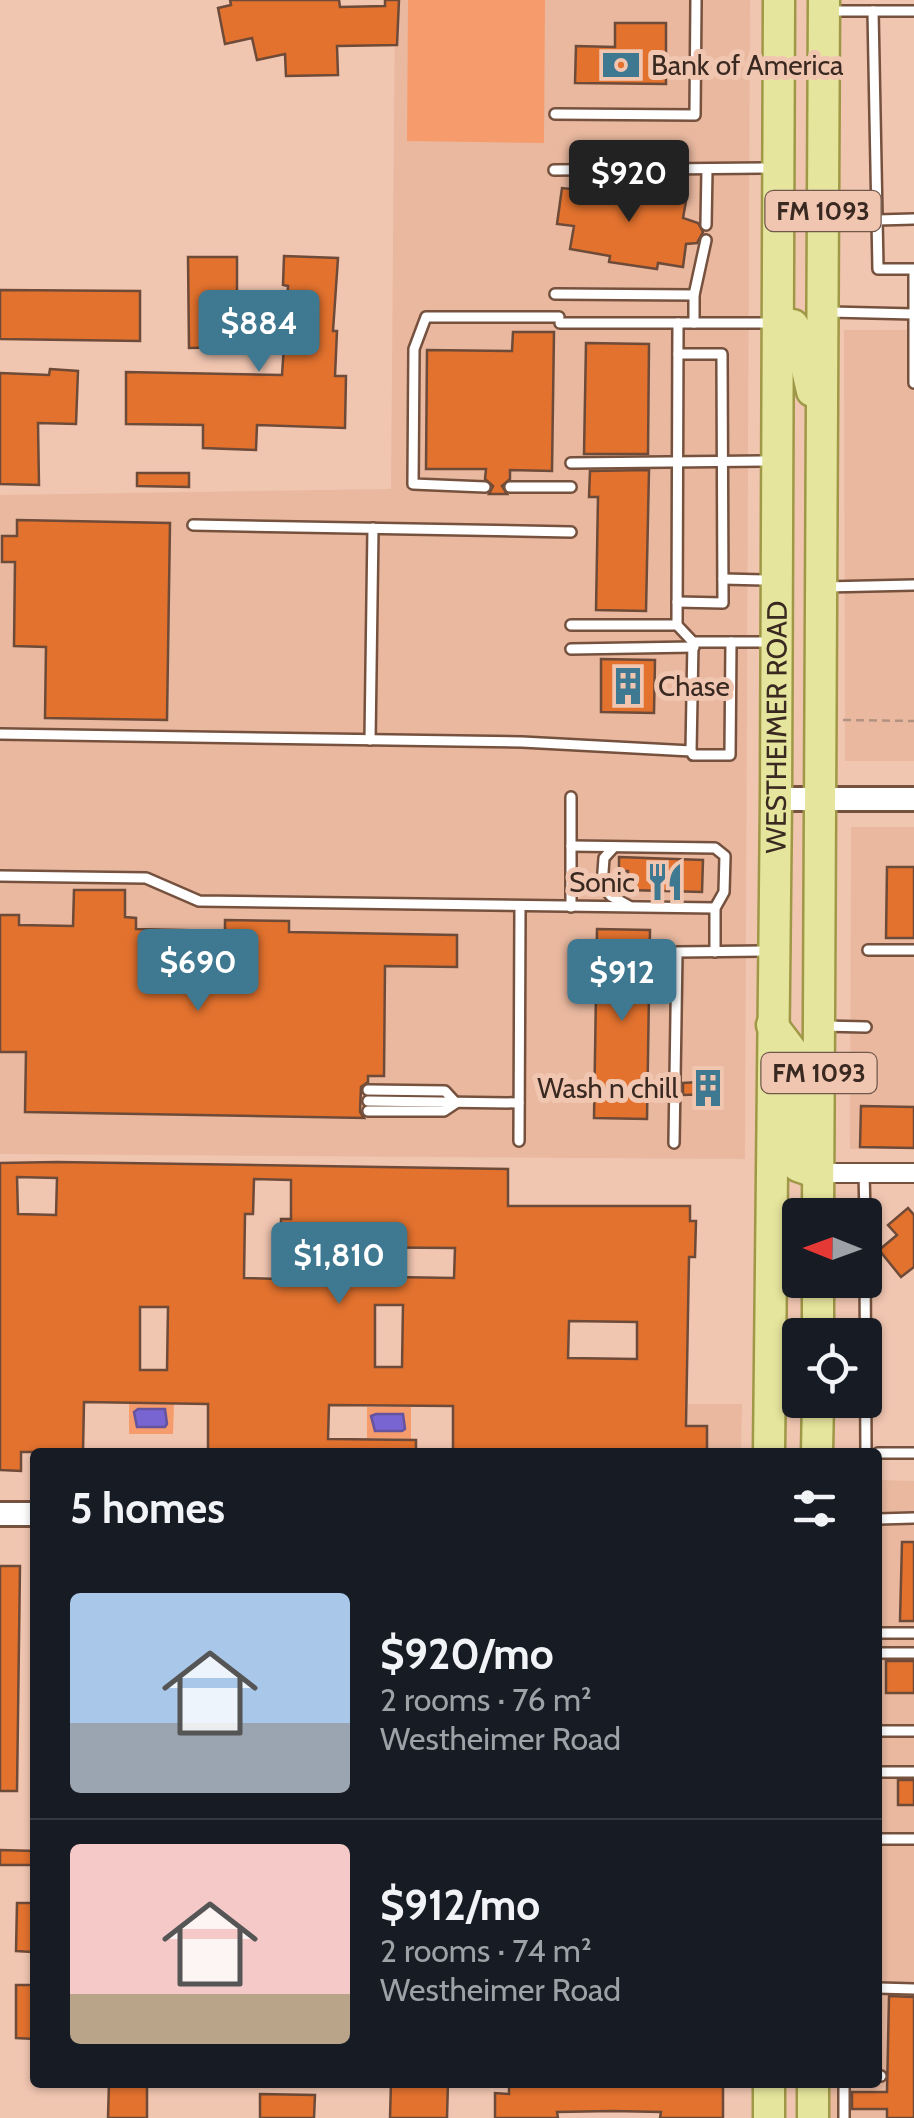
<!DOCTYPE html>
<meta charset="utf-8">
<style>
:root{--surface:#171b24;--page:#242831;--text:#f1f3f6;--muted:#9ea1a6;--line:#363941;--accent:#3e7891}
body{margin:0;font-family:Cabin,sans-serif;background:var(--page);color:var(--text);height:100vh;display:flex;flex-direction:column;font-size:38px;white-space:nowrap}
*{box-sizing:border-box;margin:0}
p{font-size:32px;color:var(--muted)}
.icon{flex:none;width:55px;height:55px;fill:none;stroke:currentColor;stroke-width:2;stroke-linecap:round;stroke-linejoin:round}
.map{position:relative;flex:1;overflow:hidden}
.details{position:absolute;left:30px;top:1448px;width:852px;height:640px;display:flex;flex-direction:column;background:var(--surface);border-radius:10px;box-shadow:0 2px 8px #0004}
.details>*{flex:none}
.needle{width:65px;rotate:271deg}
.buttons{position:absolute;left:782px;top:1198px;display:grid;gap:20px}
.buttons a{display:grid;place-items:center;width:100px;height:100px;border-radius:10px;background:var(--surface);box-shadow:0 2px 8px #0004;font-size:50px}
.price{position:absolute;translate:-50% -85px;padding:0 22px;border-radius:10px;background:var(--accent);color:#fff;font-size:32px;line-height:65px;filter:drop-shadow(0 2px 5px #0008)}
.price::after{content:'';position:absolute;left:50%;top:60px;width:30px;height:22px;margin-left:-15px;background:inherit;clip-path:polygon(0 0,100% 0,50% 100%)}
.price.on{background:#222;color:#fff}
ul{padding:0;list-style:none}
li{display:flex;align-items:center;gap:30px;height:250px;padding:0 40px}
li+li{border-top:2px solid var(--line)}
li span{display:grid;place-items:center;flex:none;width:280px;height:200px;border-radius:10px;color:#555}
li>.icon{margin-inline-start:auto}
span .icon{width:120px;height:120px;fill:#fffc;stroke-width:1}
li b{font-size:42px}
h2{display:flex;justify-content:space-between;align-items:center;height:120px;padding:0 40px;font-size:42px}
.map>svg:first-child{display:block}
</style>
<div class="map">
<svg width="914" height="2118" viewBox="0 0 914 2118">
<rect width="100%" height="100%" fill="#f1c6b1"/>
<!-- built -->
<g fill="#e9b89f">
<path d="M395,0H750L745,1159L0,1154V495L391,489Z"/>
<path d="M844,330H914V761H845Z"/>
<path d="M851,827H914V1149H850Z"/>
<path d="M688,1404H742L741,1452H687Z"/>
<path d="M878,1480L914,1481V2118H829L830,2083L878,2082Z"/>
</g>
<!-- green -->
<g fill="#f69b6c">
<path d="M408,0H545L544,143L407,141Z"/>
<path d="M129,1403H174L173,1434H129Z"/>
<path d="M367,1407H411V1439L367,1438Z"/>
</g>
<!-- water -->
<g fill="#7865d2" stroke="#65539d" stroke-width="2.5">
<path d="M138,1409H165L167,1424L165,1427H137L134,1412Z"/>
<path d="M376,1414H403L405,1429L402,1431H375L371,1416Z"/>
</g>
<!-- building -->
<g fill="#e3722e" stroke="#6e4a38" stroke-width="2.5" fill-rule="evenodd">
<path d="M230,0H339L340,7L385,6V0H399L397,45L337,46L338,75L286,76L285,54L257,60L252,38L225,44L218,8L231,5Z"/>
<path d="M615,23H666V84L575,83L576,46L615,47Z"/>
<path d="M622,181L669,189L668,198L686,201L683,218L698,223L703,232L697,243L686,244L683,267L658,263L657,269L609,262L610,256L570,249L574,226L557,224L562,188L620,194Z"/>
<path d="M284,256L338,258L333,331H337L335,376H346L345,428L257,425L256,450L203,448V425L126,424V372L282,375L288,286L283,285Z"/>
<path d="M188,257H237V347L189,348Z"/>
<path d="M0,290L140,291V341L0,339Z"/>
<path d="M513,332H554L552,471L510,470V479L502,486L507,494H489L493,486L485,479L486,469H426L427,350L512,351Z"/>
<path d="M586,343L649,344L648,454H584Z"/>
<path d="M50,369L78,371L76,424L38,423L39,485L0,484V373L49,375Z"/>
<path d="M649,470L646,611L596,610L598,497H589L590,471Z"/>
<path d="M137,473H189V487L137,486Z"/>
<path d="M17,520L170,523L167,720L45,718L46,647L14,646L15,562H2V536H17Z"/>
<path d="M601,659L655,660L654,713L601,712Z"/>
<path d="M619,857L703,860L702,892L628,890V871H619Z"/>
<path d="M887,867H914V938H886Z"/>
<path d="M74,890H125V917L136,918V929L225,931V920L289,921V932L457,935V967L385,966L384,1076H368V1082L361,1087L360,1112L364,1118L25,1112L26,1052H0V915H19V925L73,926Z"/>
<path d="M597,929L650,930L647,1119L594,1118Z"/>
<path d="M715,1081V1094L683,1095V1083Z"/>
<path d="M861,1106L914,1107V1148L860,1147Z"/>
<path d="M57,1162L508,1169V1206H690V1221H696L695,1257H689L686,1426H707V1452H453V1406L329,1405L328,1439L416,1440V1452H208V1404L84,1402L83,1452H21V1471L0,1470V1163ZM17,1177L57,1178L56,1215L18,1214ZM254,1179L291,1180V1219H281V1279L244,1278L245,1214H253ZM330,1247L455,1248L454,1278L330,1276ZM375,1305H403L402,1367H375ZM140,1307H168L167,1370H140ZM569,1321L637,1322V1359L568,1358Z"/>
<path d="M908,1208L914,1215V1267L901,1277L879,1250L897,1235L888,1225Z"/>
<path d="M902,1542H914V1621H900Z"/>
<path d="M0,1566H20L17,1791H0Z"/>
<rect x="886" y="1661" width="28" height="32"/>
<rect x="898" y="1780" width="16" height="25"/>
<path d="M0,1850L35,1851V1865H0Z"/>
<path d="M17,1903H33L32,1952L16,1951Z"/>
<path d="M16,1985H34V2039L16,2038Z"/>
<path d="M889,1996L914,1997V2118H887V2109H852V2092H887Z"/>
<path d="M109,2082H147V2118H108Z"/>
<path d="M391,2082H448L447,2118H390Z"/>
<path d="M514,2082H723V2118H660L661,2112L612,2111L557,2112L558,2118H495V2093L509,2094V2086H514Z"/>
<path d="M260,2094L315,2095L314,2118H260Z"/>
</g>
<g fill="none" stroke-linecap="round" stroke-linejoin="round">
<!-- service casing -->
<g stroke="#75513e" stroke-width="14">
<g id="service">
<path d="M832,11H914"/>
<path d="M873,11L878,269H914V383"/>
<path d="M555,114L695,115L696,0"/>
<path d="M554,170L776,168"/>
<path d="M877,220L914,219"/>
<path d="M706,225L707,169"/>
<path d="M555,294L694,295"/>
<path d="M830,312L914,314"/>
<path d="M560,323H773"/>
<path d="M694,323V295L706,240"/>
<path d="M571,463L770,461"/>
<path d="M485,487L413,484L414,349L426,317H559"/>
<path d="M510,487H571"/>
<path d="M193,525L571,532"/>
<path d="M723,579L769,580"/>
<path d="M825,587L914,585"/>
<path d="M677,602L723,603L722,354H678"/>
<path d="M677,625L678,323"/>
<path d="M693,642H774"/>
<path d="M571,649L694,647"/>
<path d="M0,734L522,742L691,751L693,642L677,625H571"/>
<path d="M370,740L373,528"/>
<path d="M691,751L693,755H730L731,642"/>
<path d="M571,846L715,848L725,856L724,892L715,908V952"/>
<path d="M614,847L604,858L602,886L611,896L629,906"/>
<path d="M0,876L146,878L199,901L715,908"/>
<path d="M571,907V797"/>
<path d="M868,950H914"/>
<path d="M823,1026L866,1027"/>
<path d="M368,1101L519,1103"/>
<path d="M368,1111H444L456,1103L445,1091L368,1090"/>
<path d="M519,1141L520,906"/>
<path d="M674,1143L677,952L771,951"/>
<path d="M864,1173L865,1215"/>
<path d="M865,1257L866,1452"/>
<path d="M878,1453H914"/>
<path d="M878,1519L914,1518"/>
<path d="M878,1633H914"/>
<path d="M878,1653H914"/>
<path d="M878,1731H914"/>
<path d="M878,1772H914"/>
<path d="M878,1839H914"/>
<path d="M878,1988L914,1989"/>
<path d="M878,2076H881"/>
<path d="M844,2118V2082"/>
</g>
</g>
<!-- minor casing -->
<g stroke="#75513e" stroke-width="22">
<path id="minor" d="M818,1173H914"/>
</g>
<!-- tertiary casing -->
<g stroke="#75513e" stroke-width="28">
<g id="tertiary">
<path d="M776,799H914"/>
<path d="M0,1514H35"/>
</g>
</g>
<!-- primary casing -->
<g stroke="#9f9847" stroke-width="35">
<g id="primary">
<path d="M778,323L793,325C800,334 808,375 812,391"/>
<path d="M772,1025L794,1054V1159L798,1166L818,1173"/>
<path d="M818,1215L824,0"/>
<path d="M818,1335V1280"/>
<path id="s1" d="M769,1452L776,799L779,0"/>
<path d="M817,1452L818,1400"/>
<path d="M769,2118V2082"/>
<path d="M813,2118V2082"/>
</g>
</g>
<!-- path -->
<path stroke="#b49282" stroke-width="2.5" stroke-dasharray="8 5" stroke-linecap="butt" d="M843,720L914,721"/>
<!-- service -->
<use href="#service" stroke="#fff" stroke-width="9"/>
<!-- minor -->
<use href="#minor" stroke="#fff" stroke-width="18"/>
<!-- tertiary -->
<use href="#tertiary" stroke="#fff" stroke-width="22"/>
<!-- primary -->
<use href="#primary" stroke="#e6e59d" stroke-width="30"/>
</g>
<!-- icons -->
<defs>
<g id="bank-bare" transform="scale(3)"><path d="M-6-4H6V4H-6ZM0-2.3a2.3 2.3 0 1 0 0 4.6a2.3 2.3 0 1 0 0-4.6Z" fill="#3e7891" stroke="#f1c6b1" stroke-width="2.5" paint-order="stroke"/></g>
<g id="building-bare" transform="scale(3)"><path d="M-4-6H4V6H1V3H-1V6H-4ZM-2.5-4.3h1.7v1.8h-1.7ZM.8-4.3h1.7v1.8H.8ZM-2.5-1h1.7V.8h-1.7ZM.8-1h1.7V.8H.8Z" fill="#3e7891" stroke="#f1c6b1" stroke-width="2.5" paint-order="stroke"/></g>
<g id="restaurant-bare" transform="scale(3)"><path d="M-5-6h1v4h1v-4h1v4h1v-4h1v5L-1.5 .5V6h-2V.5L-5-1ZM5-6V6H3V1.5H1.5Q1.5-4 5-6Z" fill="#3e7891" stroke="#f1c6b1" stroke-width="2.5" paint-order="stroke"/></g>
</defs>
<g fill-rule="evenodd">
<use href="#bank-bare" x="621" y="65"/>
<use href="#building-bare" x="628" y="686"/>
<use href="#restaurant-bare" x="665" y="882"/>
<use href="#building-bare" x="708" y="1088"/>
</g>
<g text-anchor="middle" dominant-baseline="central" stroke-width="10" stroke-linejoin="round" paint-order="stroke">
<!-- shield labels -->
<g fill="#f1c6b1" stroke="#70584c" stroke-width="2.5">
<rect x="765.5" y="191" width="115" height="40" rx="8"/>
<rect x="761.5" y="1053" width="115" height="40" rx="8"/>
</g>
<g font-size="25" font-weight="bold" fill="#392921">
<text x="823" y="211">FM 1093</text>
<text x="819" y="1073">FM 1093</text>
</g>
<!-- poi labels -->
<g font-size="28" fill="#392921" stroke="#f1c6b1" text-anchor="start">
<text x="651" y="65">Bank of America</text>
<text x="658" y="686">Chase</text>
<text x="635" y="882" text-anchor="end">Sonic</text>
<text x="678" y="1088" text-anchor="end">Wash n chill</text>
</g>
<!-- street labels -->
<g font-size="28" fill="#392921" stroke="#f1c6b1">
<text stroke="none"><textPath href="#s1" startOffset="725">WESTHEIMER ROAD</textPath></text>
</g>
</g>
</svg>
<div class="buttons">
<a><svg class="needle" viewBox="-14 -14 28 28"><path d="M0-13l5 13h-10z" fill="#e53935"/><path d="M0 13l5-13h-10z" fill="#9ea1a6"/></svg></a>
<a><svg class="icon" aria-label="locate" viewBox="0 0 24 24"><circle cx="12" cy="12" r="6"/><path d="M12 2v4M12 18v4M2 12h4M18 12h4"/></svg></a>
</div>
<b class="price on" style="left:629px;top:225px">$920</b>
<b class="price" style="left:259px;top:375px">$884</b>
<b class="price" style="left:198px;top:1014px">$690</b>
<b class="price" style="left:622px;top:1024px">$912</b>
<b class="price" style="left:339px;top:1307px">$1,810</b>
<section class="details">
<h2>5 homes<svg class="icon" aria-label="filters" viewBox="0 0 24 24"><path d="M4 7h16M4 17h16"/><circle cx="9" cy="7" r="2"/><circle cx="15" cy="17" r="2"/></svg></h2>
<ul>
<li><span style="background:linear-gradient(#a9c7e8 65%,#9aa5b1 0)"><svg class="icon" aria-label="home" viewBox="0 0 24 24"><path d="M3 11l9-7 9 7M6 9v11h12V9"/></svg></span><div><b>$920/mo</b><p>2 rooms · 76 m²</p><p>Westheimer Road</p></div></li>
<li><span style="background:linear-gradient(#f6c9c9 75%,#b9a48a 0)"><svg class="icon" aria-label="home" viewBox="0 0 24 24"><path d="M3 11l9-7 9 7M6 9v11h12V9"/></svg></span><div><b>$912/mo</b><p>2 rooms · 74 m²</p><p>Westheimer Road</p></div></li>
</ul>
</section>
</div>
